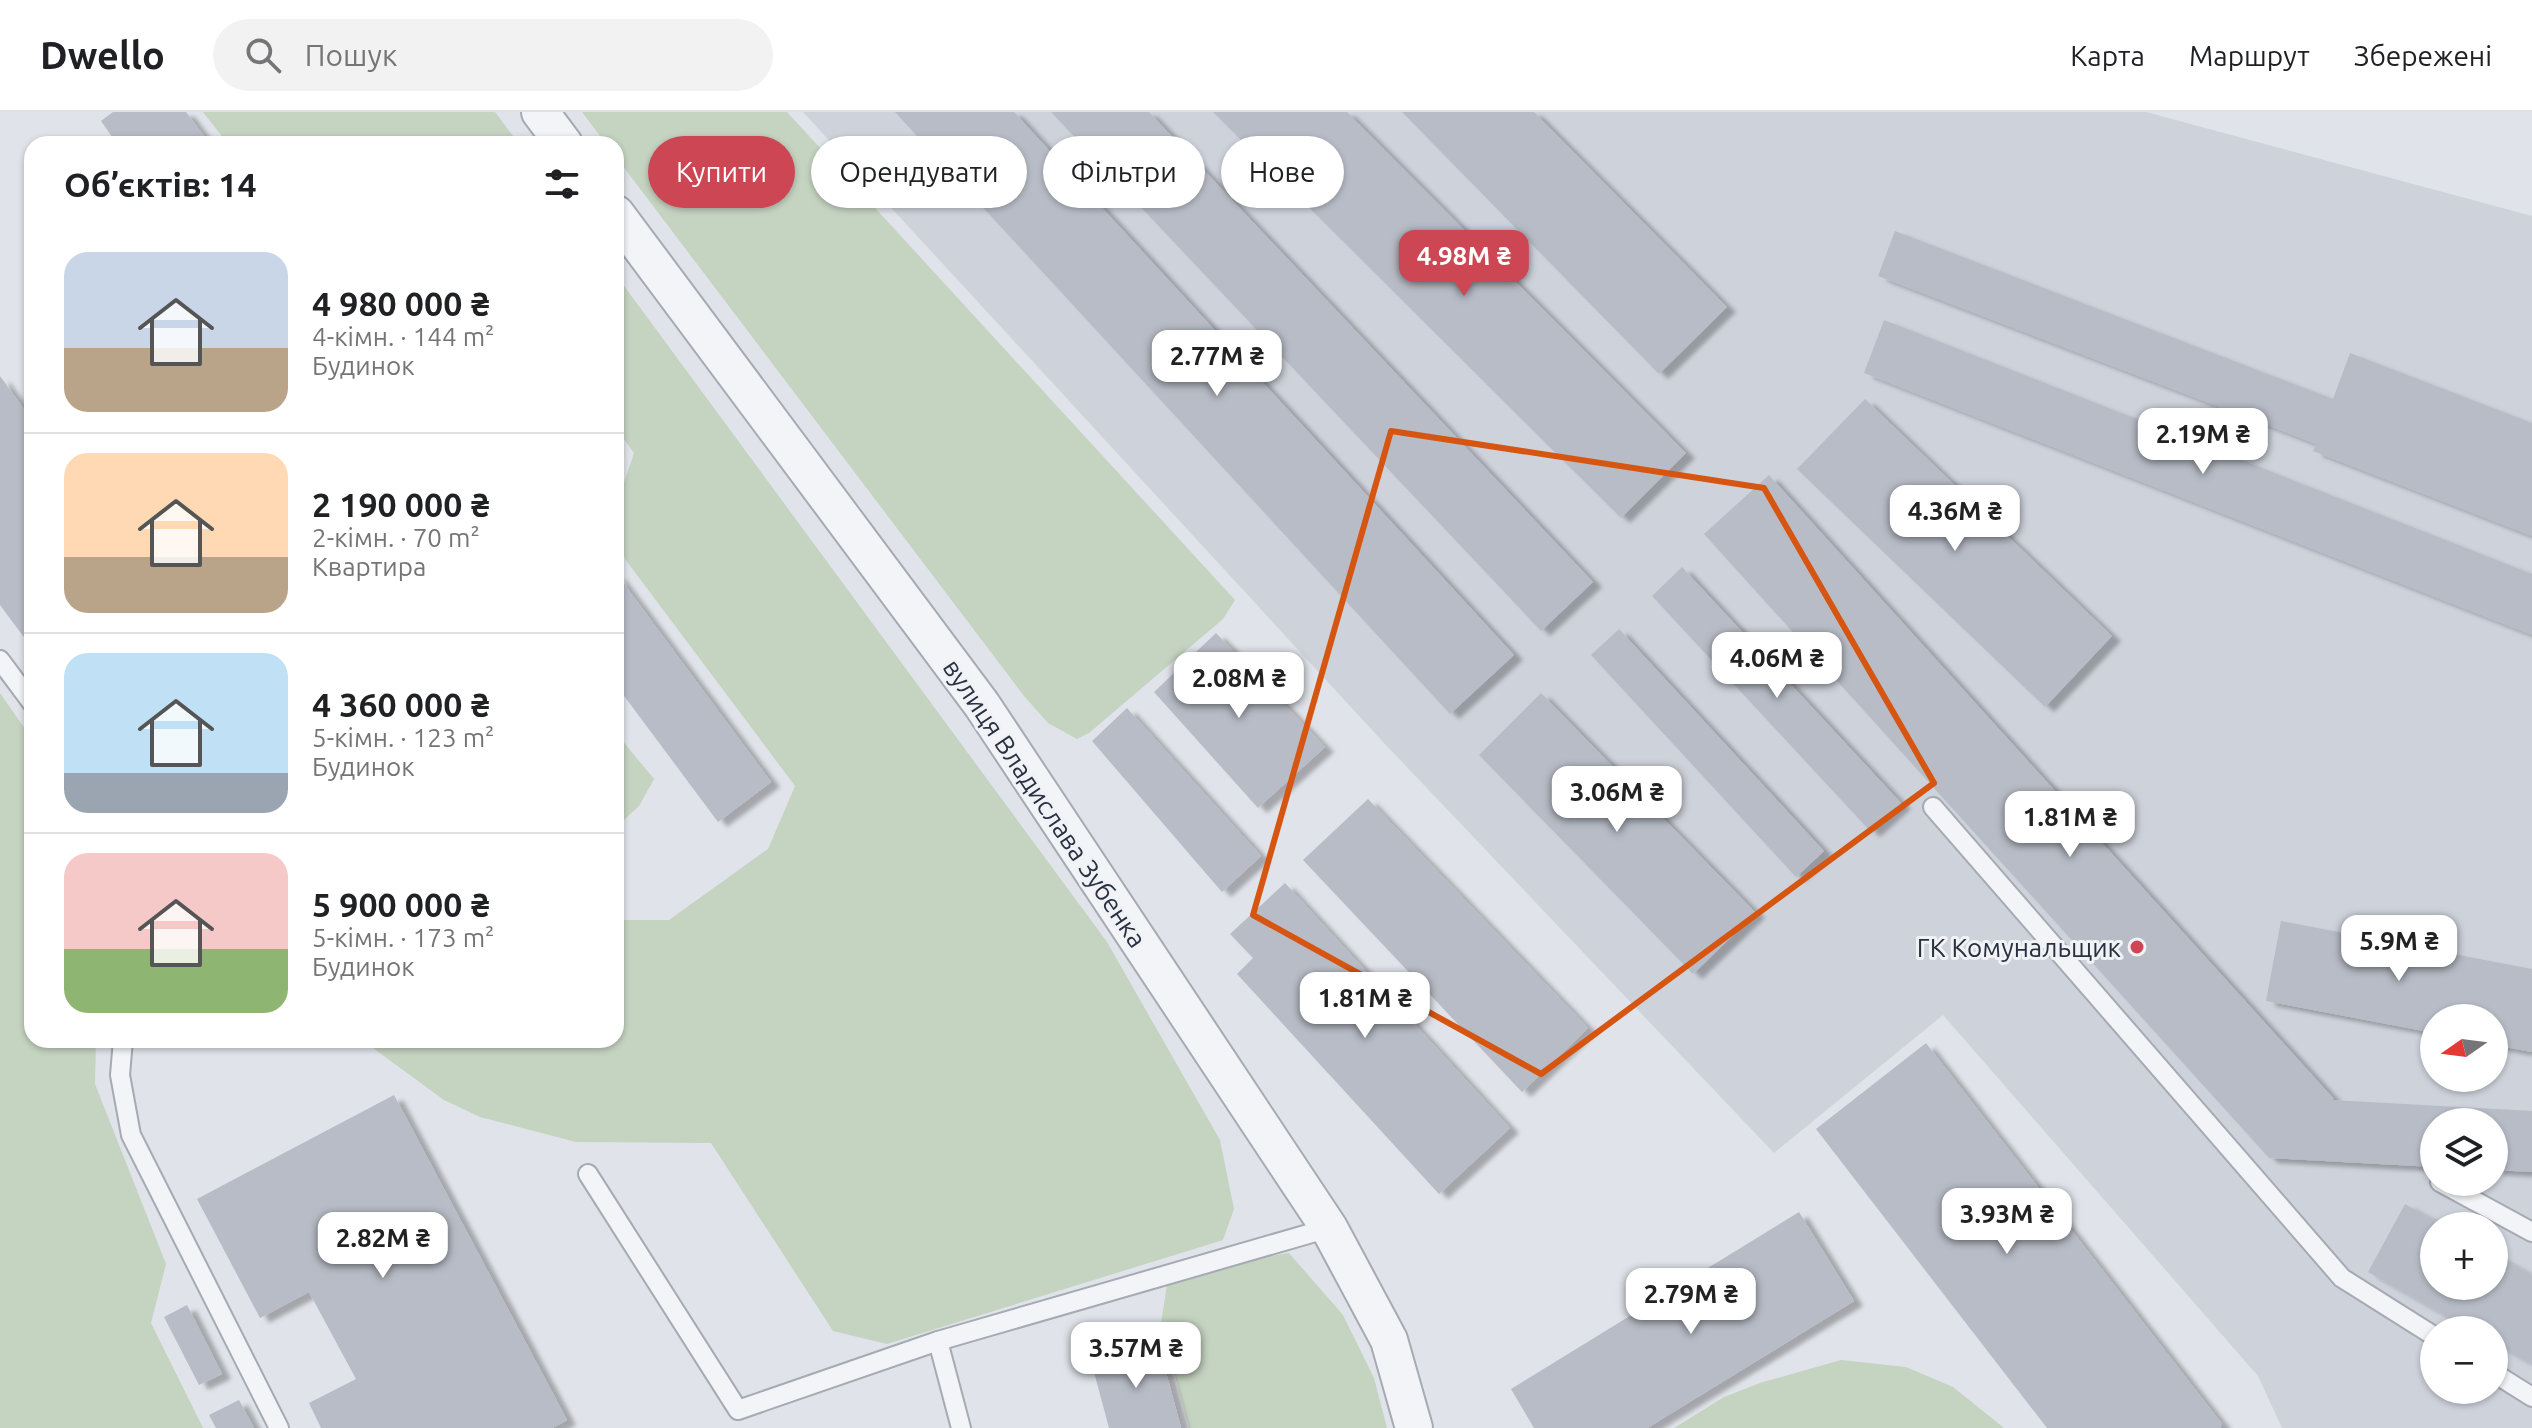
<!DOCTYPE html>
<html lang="uk">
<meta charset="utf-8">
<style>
:root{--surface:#fff;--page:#f2f2f2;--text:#202124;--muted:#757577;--line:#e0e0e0;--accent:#cd4653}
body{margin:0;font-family:Ubuntu,sans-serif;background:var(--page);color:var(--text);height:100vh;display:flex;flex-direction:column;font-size:30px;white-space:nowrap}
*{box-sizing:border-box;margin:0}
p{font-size:26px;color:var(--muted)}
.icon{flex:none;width:44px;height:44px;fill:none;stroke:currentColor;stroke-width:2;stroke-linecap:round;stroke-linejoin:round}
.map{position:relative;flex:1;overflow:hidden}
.details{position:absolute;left:24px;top:24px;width:600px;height:912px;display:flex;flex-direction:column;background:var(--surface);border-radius:24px;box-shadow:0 2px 6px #0004}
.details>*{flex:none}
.hud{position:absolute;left:648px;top:24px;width:760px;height:72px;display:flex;gap:16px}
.needle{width:52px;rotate:256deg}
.controls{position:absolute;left:2420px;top:892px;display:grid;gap:16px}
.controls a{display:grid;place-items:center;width:88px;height:88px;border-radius:50%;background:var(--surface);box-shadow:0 2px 6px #0004;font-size:40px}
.price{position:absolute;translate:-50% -68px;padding:0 18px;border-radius:16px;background:#fff;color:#222;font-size:26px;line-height:52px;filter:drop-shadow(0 2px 4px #0008)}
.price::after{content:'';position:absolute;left:50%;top:48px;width:24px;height:18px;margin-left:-12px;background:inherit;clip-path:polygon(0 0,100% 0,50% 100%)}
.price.active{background:var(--accent);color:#fff}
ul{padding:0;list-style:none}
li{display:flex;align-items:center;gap:24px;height:200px;padding:0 40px}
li+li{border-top:2px solid var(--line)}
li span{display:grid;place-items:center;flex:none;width:224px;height:160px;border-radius:24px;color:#555}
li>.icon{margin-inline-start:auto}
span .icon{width:96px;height:96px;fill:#fffc;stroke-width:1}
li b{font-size:34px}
h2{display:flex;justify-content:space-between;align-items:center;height:96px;padding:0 40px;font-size:34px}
.pill{padding:0 28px;border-radius:36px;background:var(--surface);box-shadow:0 2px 6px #0004;font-size:28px;line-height:72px}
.pill.active{background:var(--accent);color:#fff}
header{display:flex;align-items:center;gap:48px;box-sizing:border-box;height:112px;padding:0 40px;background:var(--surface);border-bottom:2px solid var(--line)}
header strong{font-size:38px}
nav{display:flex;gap:44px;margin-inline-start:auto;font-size:28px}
.search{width:560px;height:72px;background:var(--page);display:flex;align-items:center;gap:20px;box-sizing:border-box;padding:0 28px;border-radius:44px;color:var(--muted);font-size:30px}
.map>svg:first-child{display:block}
</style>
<header>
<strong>Dwello</strong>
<div class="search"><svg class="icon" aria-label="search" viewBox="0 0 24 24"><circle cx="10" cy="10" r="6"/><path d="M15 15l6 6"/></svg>Пошук</div>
<nav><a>Карта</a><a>Маршрут</a><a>Збережені</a></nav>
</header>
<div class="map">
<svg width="2532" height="1316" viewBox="0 0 2532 1316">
<defs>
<filter id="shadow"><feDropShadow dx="9" dy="5" stdDeviation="2" flood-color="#0004"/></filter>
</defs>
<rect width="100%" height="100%" fill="#e0e3e9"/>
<!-- built -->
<path fill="#ced2db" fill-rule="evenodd" d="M803,0H2146L2532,104V1316H2282L2258,1264L1943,903L1774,1041L1384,631ZM2434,906H2494V966H2434ZM2434,1010H2494V1070H2434ZM2434,1114H2494V1174H2434ZM2434,1218H2494V1278H2434Z"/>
<!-- green -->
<g fill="#c5d3c1">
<path d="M203,0H495L519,32H228Z"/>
<path d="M582,0H787L1235,488L1223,507L1089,621L1077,627L1048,611L1024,584L616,45V32H606Z"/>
<path d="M616,163L1107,830L1220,1028L1234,1097L1223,1128L887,1232L833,1219L711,1031L576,1030L480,1005L444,988L362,928H616V811L624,808H669L768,737L795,674L625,447C611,396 618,390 634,341L616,316Z"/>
<path d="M0,581L32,627V928H96L95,972L166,1152L151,1211L203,1316H0Z"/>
<path d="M616,621L654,667L639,694L616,715Z"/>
<path d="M1289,1141L1343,1203L1374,1266L1387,1316H1189L1161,1211L1167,1173L1223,1152Z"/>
<path d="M1841,1248L1906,1255L1953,1275L2004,1316H1674L1724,1285L1760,1271Z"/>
</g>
<!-- building -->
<g fill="#b7bcc6" filter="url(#shadow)">
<path d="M113,0H186L210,32H117L101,9Z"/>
<path d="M895,0H1014L1514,543L1450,602Z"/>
<path d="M1051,0H1149L1593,470L1541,519Z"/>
<path d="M1213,0H1347L1686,341L1621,406Z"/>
<path d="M1402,0H1534L1727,195L1659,262Z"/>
<path d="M1895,119L2333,287L2350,241L2532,311V424L2313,339L2316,332L1878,164Z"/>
<path d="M1884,208L2532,462V523L1864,261Z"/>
<path d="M0,264L32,308V536L0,493Z"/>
<path d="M1865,287L2112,524L2045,595L1797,357Z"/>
<path d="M1769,363L2334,987L2332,988L2532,999V1060L2494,1058V1010H2434V1055L2269,1046L1704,422Z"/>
<path d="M1682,455L1902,692L1871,720L1652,484Z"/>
<path d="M616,461L771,670L718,710L616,573Z"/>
<path d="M1619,517L1824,739L1796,765L1591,543Z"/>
<path d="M1216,521L1325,635L1258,696L1154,580Z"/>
<path d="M1541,581L1756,801L1693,862L1479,643Z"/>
<path d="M1127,596L1261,744L1222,780L1092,629Z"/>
<path d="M1368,687L1588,916L1522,980L1303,748Z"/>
<path d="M1285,771L1510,1016L1439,1082L1237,862L1253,846L1230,822Z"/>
<path d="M2281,809L2532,857V940L2494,933V906H2434V921L2266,889Z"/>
<path d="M1926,931L2222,1312L2220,1316H2047L1816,1017Z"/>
<path d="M394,983L567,1308L552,1316H321L309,1291L356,1267L309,1180L260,1206L197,1087Z"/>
<path d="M2405,1092L2444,1114H2434V1174H2494V1142L2532,1163V1252L2494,1231V1218H2471L2368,1160Z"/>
<path d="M1799,1100L1854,1189L1647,1316H1534L1511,1277Z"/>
<path d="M187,1193L222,1262L199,1273L164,1205Z"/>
<path d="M1158,1231L1181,1316H1109L1091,1249Z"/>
<path d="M239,1288L254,1316H216L209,1303Z"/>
</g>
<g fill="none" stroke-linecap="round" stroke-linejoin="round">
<!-- service casing -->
<g stroke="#a5aab3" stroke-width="22">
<g id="service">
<path d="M0,548L32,591"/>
<path d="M1933,695L2342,1166L2434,1224"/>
<path d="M123,928L120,963L131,1023L279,1316"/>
<path d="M588,1062L738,1298L938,1229"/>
<path d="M2440,1070L2532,1120"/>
<path d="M2494,1261L2532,1285"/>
<path d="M961,1316L938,1229L1329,1116"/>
</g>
</g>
<!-- minor casing -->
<g stroke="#a5aab3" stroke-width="40">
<g id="minor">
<path d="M540,0L564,32"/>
<path d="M616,102L982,593L1329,1116L1389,1228L1414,1316"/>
</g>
</g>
<!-- service -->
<use href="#service" stroke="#f3f4f7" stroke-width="18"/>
<!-- minor -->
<use href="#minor" stroke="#f3f4f7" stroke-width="36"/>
</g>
<!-- marked area -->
<path fill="none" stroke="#d55511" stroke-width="6" stroke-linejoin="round" d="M1391,319L1764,376L1934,671L1541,962L1253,803Z"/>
<!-- markers -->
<circle fill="#cd4653" stroke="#f0f2f6" stroke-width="3" cx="2137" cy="835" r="8"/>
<g text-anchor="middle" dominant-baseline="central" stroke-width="6" stroke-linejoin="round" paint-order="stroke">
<!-- street labels -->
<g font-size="26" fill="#293040" stroke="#f0f2f6">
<text transform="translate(1045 691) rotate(56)">вулиця Владислава Зубенка</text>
</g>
<!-- poi labels -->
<g font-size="26" fill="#293040" stroke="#f0f2f6" text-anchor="end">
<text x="2121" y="835">ГК Комунальщик</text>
</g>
</g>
</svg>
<div class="controls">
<a><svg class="needle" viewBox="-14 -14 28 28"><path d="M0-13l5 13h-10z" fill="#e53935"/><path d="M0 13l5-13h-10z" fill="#757577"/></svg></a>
<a><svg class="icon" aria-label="layers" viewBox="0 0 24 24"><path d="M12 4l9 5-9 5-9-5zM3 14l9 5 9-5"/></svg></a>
<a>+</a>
<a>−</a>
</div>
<b class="price active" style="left:1464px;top:186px">4.98M ₴</b>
<b class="price" style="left:1217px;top:286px">2.77M ₴</b>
<b class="price" style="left:2203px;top:364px">2.19M ₴</b>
<b class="price" style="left:1955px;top:441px">4.36M ₴</b>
<b class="price" style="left:1777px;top:588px">4.06M ₴</b>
<b class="price" style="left:1239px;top:608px">2.08M ₴</b>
<b class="price" style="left:1617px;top:722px">3.06M ₴</b>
<b class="price" style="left:2070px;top:747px">1.81M ₴</b>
<b class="price" style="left:2399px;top:871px">5.9M ₴</b>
<b class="price" style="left:1365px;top:928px">1.81M ₴</b>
<b class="price" style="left:2007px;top:1144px">3.93M ₴</b>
<b class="price" style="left:383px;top:1168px">2.82M ₴</b>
<b class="price" style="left:1691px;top:1224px">2.79M ₴</b>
<b class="price" style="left:1136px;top:1278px">3.57M ₴</b>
<div class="hud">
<a class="pill active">Купити</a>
<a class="pill">Орендувати</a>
<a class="pill">Фільтри</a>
<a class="pill">Нове</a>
</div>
<section class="details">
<h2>Об’єктів: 14<svg class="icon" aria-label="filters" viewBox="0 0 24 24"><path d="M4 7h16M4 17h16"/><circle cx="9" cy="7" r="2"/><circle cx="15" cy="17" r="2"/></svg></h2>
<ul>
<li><span style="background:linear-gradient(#c9d6e8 60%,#b9a48a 0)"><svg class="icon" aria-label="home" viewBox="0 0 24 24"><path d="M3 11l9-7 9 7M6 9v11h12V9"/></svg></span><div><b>4 980 000 ₴</b><p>4-кімн. · 144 m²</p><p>Будинок</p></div></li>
<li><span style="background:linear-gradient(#ffd9b3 65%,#b9a48a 0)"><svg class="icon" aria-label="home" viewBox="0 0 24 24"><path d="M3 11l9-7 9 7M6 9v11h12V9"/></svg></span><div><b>2 190 000 ₴</b><p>2-кімн. · 70 m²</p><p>Квартира</p></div></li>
<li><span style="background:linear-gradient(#bfe0f5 75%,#9aa5b1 0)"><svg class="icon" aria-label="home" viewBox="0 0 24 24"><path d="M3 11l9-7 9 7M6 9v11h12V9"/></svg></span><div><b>4 360 000 ₴</b><p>5-кімн. · 123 m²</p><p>Будинок</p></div></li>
<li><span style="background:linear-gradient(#f6c9c9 60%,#8fb573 0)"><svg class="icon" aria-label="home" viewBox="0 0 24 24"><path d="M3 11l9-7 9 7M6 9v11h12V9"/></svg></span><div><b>5 900 000 ₴</b><p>5-кімн. · 173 m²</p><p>Будинок</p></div></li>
</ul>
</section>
</div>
